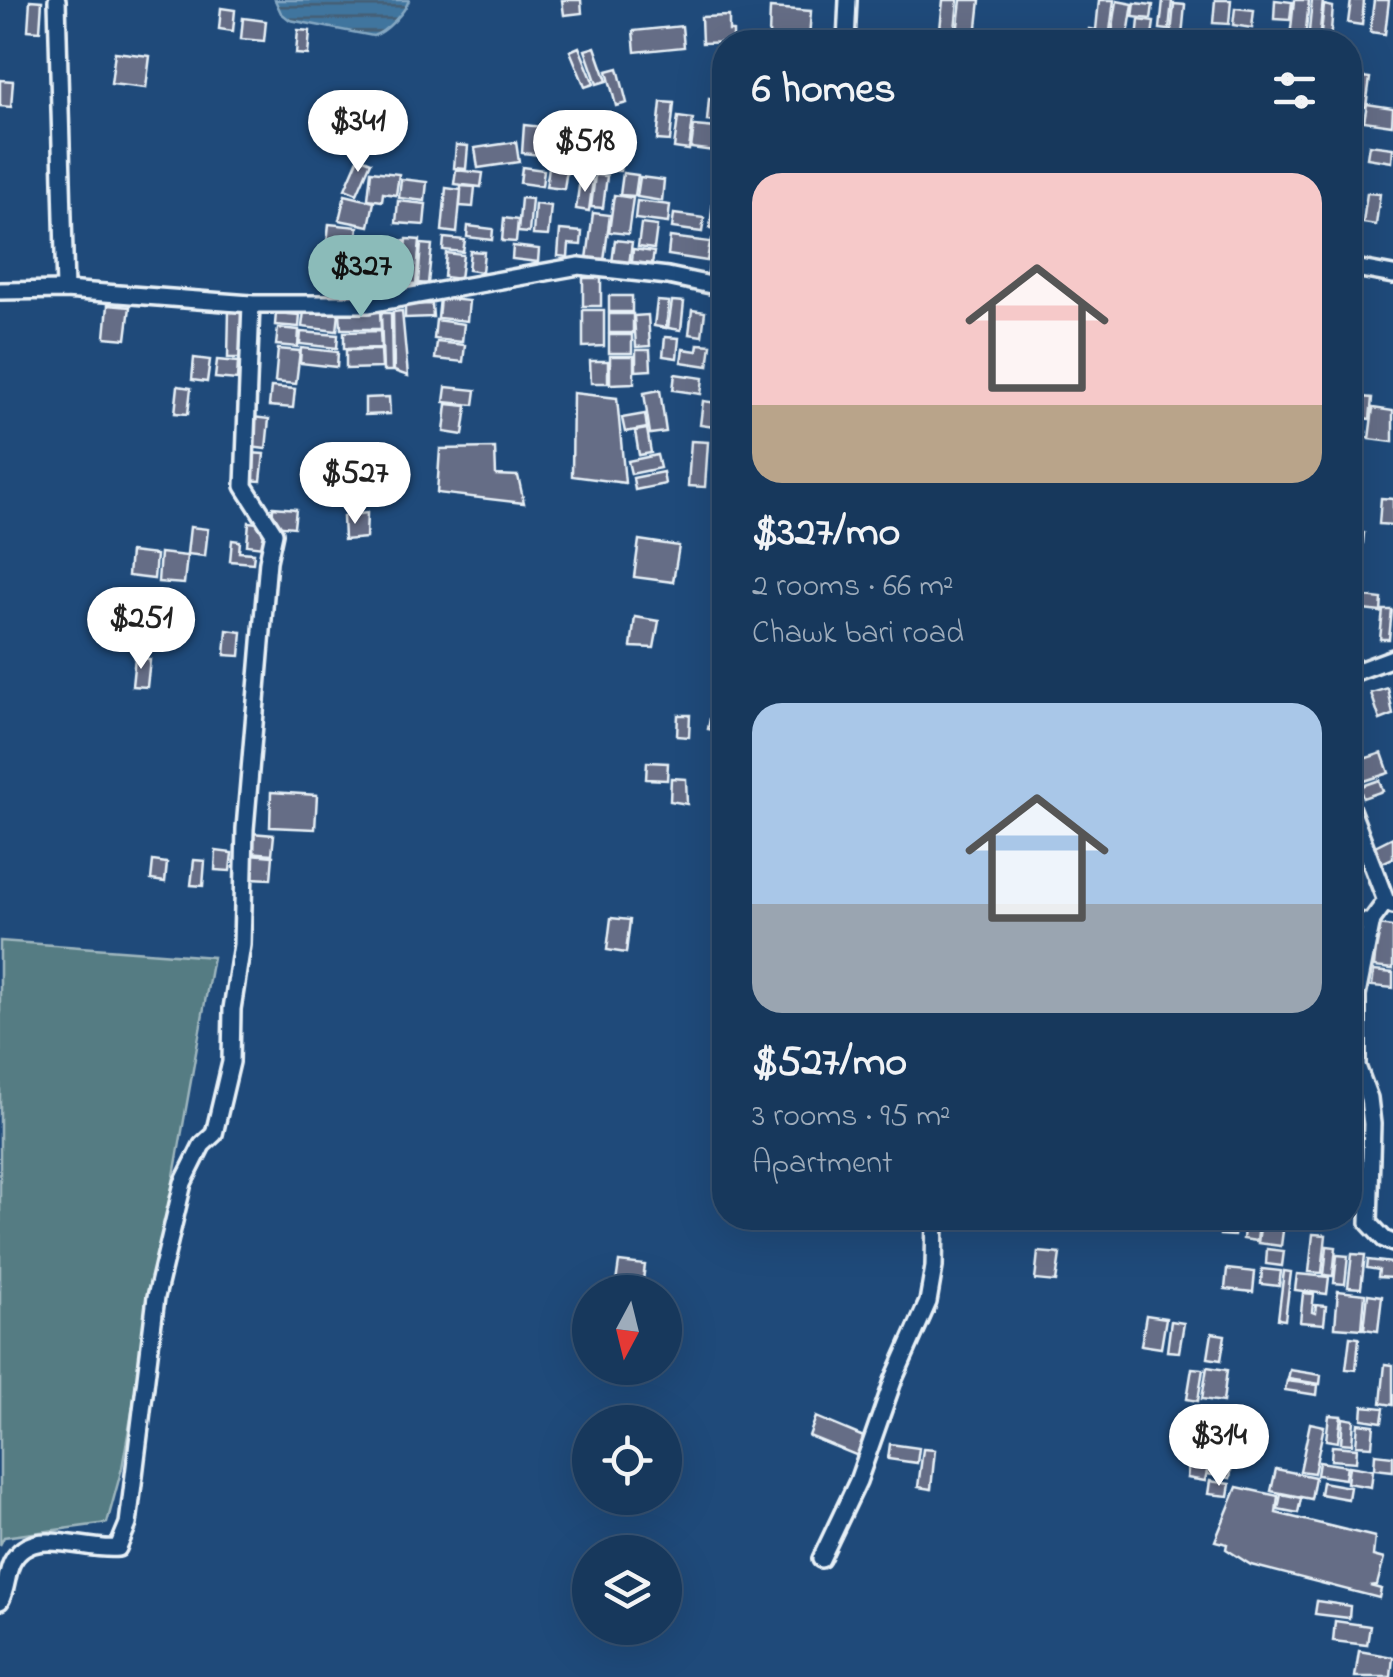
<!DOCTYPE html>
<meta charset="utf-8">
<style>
:root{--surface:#17385c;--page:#203f62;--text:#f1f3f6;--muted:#9eacbb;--line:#365272;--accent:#8bbbb9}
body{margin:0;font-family:"Indie Flower",sans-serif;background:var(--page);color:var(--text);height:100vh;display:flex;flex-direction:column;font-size:38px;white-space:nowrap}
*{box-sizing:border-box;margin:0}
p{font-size:32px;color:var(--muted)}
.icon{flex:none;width:55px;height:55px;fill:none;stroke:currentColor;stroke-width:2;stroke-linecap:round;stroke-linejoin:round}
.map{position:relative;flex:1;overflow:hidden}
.sheet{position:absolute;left:712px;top:30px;width:650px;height:1200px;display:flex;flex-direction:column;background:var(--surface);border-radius:40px;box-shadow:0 10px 40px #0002,0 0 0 2px var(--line)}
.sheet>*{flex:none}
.needle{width:65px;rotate:187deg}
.tools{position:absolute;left:572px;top:1275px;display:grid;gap:20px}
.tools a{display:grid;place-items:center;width:110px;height:110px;border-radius:50%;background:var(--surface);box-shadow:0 10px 40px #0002,0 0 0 2px var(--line);font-size:50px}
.price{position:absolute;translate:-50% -85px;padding:0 22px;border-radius:35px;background:#fff;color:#222;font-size:32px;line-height:65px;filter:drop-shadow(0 2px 5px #0008)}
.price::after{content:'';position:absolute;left:50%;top:60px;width:30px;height:22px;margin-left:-15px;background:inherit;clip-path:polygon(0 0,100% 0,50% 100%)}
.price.current{background:var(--accent);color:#111}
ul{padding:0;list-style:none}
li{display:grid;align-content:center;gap:20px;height:530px;padding:0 40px}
li span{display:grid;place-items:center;height:310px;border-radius:30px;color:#555}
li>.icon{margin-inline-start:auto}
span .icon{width:180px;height:180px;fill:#fffc;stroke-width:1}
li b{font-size:42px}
h2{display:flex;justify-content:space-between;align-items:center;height:120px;padding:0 40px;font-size:42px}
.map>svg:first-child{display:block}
</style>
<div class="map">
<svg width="1393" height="1677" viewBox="0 0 1393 1677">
<defs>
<pattern id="water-rules" width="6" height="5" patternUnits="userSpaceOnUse" patternTransform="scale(2.5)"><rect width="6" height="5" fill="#41759e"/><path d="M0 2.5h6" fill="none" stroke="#445e74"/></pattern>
</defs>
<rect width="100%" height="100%" fill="#1f4a7a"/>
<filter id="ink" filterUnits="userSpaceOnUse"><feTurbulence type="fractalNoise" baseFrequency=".01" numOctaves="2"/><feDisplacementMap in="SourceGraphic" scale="20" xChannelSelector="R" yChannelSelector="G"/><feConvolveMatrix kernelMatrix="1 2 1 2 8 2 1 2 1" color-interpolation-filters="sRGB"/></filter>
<g filter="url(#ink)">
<!-- green -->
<path fill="#557c83" stroke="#9eb6be" stroke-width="2.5" d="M0,941L213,957L122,1468L107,1523L4,1537L0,1545Z"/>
<!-- water -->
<path fill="url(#water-rules)" stroke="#84a7c2" stroke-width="2.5" d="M275,0H409C405,12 386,32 373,36L290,20L281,13Z"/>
<!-- building -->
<g fill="#656d86" stroke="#e8f1f8" stroke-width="2.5">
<path d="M30,0L42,1L40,31L28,30Z"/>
<path d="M562,0H581L582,13L564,15Z"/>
<path d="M943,0H958L954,40L939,39Z"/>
<path d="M961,0H980L976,36L957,34Z"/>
<path d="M1099,0H1114L1109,40L1088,38L1089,29L1096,30Z"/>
<path d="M1163,0L1172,1L1169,30L1160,29Z"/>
<path d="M1215,0H1231L1229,24L1213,23Z"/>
<path d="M1275,0L1292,2L1290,20L1274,19Z"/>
<path d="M1294,0H1309L1305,40L1290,38Z"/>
<path d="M1312,0H1323L1319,42H1308Z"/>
<path d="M1351,0H1364L1362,25L1348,23Z"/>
<path d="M1374,0H1389L1385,34L1370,32Z"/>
<path d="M1117,1L1133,4L1128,35L1112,33Z"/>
<path d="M1135,3L1153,5L1151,19L1133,17Z"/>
<path d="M1174,4L1185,5L1182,36L1171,35Z"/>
<path d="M1324,5L1333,7L1330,42H1320Z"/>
<path d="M221,8L235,10L233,31L219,29Z"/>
<path d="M770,8L811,11L809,39L769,36Z"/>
<path d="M1235,8L1254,10L1252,28L1233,25Z"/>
<path d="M729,16V31H733V42L702,43L701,17Z"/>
<path d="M243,18L266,21L264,41L241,39Z"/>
<path d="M1139,20L1154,22L1151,42L1137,40Z"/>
<path d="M682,26L684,47L635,52L633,31Z"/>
<path d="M298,30L310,31L308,55L296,54Z"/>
<path d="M579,47L594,84L585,87L570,51Z"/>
<path d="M595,47L607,81L597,84L585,50Z"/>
<path d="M115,52L150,56L146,88L111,84Z"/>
<path d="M618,68L627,103L616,106L607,71Z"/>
<path d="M1355,76L1370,78L1366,107L1351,105Z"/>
<path d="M0,80L13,81L11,107L0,106Z"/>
<path d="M709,99L721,101L719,122L707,121Z"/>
<path d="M661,102L674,103L670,141L657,140Z"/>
<path d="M1367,104L1393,108L1392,125L1364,121Z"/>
<path d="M678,117L693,119L689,150L674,148Z"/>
<path d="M524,125L543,127L541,155L522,153Z"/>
<path d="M694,126L716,128L714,151L691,148Z"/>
<path d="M609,141L624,143L620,171L605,170Z"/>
<path d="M516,142L519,162L478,168L475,148Z"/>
<path d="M545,144L563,146L561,161L543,159Z"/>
<path d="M456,145L468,146L466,169L454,168Z"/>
<path d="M1369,145L1393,148L1392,162L1367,158Z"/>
<path d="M570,156L590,158L589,174L568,172Z"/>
<path d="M359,157L371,162L357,194L345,189Z"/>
<path d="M522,167L544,170L542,186L520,183Z"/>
<path d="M549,167L567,169L564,189L546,187Z"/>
<path d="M456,170L483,173L481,187L454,184Z"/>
<path d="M371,171L399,174L396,195L383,193L382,201L368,199Z"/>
<path d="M623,173L638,175L635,196L620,195Z"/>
<path d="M595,175L607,176L603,208L591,207Z"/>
<path d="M640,177L664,180L662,201L637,197Z"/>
<path d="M401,179L427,182L425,201L399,198Z"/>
<path d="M580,179L593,180L589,211L576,209Z"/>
<path d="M461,186L475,187L473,207L460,206Z"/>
<path d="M446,188L461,190L457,233L442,231Z"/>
<path d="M1367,193L1380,194L1376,225L1363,223Z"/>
<path d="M345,195L374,202L369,226L339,220Z"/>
<path d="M614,195L633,198L628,234L609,232Z"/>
<path d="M521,198L532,199L529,233L518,232Z"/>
<path d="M713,199L725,201L722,231L710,229Z"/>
<path d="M398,201L426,204L424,225L396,223Z"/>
<path d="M637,201L670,205L668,223L635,219Z"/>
<path d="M535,204L551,206L548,236L533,235Z"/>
<path d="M593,213L610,215L604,261L587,259Z"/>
<path d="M674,214L704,218L702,232L672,228Z"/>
<path d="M504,218L518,220L516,242L502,241Z"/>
<path d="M329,224L358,227L354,266L325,263Z"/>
<path d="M641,224L657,226L654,249L638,247Z"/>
<path d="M468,226L493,229L492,240L467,237Z"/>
<path d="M560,230L582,232L581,245L569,244L568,257L558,256Z"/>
<path d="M670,237L710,242L707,261L668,255Z"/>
<path d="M444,238L465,240L463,252L443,250Z"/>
<path d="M407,239L420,240L416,284L403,283Z"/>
<path d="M712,239L725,240L723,282L707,280Z"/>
<path d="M398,240L405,241L402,283L395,282Z"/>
<path d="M615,240L632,242L629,265L612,263Z"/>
<path d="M421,244L432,245L428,284L418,283Z"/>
<path d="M513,246L539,249L538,262L512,259Z"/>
<path d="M633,249L654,252L652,264L632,262Z"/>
<path d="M470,251L484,252L482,272L468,270Z"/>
<path d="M446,253L463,255L460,279L444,277Z"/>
<path d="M375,263L394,265L392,292L372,290Z"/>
<rect x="583" y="278" width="18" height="28"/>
<rect x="609" y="296" width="23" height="16"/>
<path d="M440,298L469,301L467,321L438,318Z"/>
<path d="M657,301L669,302L666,328L654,326Z"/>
<path d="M672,301L684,302L681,330L668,328Z"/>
<path d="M432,304L433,317L405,318V305Z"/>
<path d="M108,305L130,307L126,339L105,337Z"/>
<path d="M229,310H243L242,358H228Z"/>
<path d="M583,310H604V346L583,347Z"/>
<path d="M692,310L705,312L702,336L689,334Z"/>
<path d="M304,311L339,314L337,331L302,327Z"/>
<path d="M380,311L381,329H341L340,312Z"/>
<path d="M402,311L408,376L394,371L393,312Z"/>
<path d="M276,313L300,315L299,327L275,325Z"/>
<path d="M381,313H391L392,371H383Z"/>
<rect x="609" y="314" width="24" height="19"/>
<path d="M648,315L650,346L636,347L634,316Z"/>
<path d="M436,320L464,324L462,342L434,339Z"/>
<path d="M278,328L299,330L298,347L276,345Z"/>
<path d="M380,331L381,348L344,349V332Z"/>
<path d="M301,332L338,335L337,348L300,344Z"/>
<rect x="609" y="335" width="23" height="18"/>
<path d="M665,337L679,338L677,358L663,356Z"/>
<path d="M437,342L465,345L463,362L435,359Z"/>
<path d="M698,344L711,345L708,366L681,362L683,349L697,351Z"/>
<path d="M301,348L338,352L337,367L300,363Z"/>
<path d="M278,349L300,351L296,384L275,382Z"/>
<path d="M346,350H381L382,368L346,369Z"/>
<path d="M636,350H650L651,370L636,371Z"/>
<path d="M610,356H634V383L610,384Z"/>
<path d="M194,358L210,360L207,382L192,380Z"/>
<path d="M217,360L238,362L237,380L215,378Z"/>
<path d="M590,361H608V383H591Z"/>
<path d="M675,374L703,378L701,394L673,390Z"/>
<path d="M178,386L191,388L188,414L175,413Z"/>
<path d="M271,387L295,389L293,408L269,406Z"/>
<path d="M446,387L476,390L474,405L444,402Z"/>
<path d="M660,390L666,432L650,434L644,393Z"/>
<path d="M573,393L617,398L625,483L572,476Z"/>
<path d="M1350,396L1372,398L1370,419L1350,416Z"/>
<path d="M389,397L390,414L365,415V398Z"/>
<path d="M703,401L718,403L715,427L700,425Z"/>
<path d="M447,404L467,406L463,435L444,432Z"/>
<path d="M1373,408L1393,411V442L1369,439Z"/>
<path d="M645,414L647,428L625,432L622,418Z"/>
<path d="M253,417L269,419L266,449L250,447Z"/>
<path d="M647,429L651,453L639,455L635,431Z"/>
<path d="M691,441L708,442L705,487L688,486Z"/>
<path d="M495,448L496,475L518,476L524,503L437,493L440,449Z"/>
<path d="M249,453L264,454L261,481L247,480Z"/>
<path d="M657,455L660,468L631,474L628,461Z"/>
<path d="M663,472L665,484L635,490L633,478Z"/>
<path d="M1381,498L1393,499V525L1379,524Z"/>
<path d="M273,507L296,509L294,527L272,525Z"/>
<path d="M367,513L366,538L344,540L343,516Z"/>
<path d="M249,522L266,524L264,547L247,545Z"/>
<path d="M190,527L208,529L205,556L187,554Z"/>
<path d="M1350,531L1364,533L1362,553L1350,552Z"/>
<path d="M232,540L240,541L239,552L254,553L253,563L230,561Z"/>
<path d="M639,540L679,546L673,582L634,577Z"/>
<path d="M130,552L156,555L154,579L128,576Z"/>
<path d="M160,553L187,556L184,584L158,582Z"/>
<path d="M1356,596L1382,599L1381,612L1354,609Z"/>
<path d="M1383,610H1392L1389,639H1380Z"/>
<path d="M635,617L659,621L654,648L631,647Z"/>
<path d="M227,630L242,632L240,656L225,655Z"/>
<path d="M135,657L150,659L147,687L132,686Z"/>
<path d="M1388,688L1393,715L1380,720L1371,693Z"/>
<path d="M712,708L725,711V732L708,729Z"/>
<path d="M678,715H690L689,737L677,736Z"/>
<path d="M1382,753L1389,773L1358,783L1351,763Z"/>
<path d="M647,762L668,763L667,780L646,779Z"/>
<path d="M671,778L686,779L687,804L670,801Z"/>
<path d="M1379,780L1383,791L1363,798L1359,787Z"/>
<path d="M271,792L317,795L315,829L270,827Z"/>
<path d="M251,833L274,835L272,854L249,852Z"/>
<path d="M1393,837V858L1380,864L1371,848Z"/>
<path d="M216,851L232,853L230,871L215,870Z"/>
<path d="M251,854L273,856L271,879L250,878Z"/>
<path d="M194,860L205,861L203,886L191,885Z"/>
<path d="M153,861L167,863L165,882L151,880Z"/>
<path d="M611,918L630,920L626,953L607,950Z"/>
<path d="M1378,925L1393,927V969L1374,967Z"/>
<path d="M1374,971L1393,973V988L1372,986Z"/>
<path d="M1350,1110L1370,1112L1367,1136L1350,1134Z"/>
<path d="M1222,1218H1236L1234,1236L1220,1235Z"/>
<path d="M1245,1218H1260L1257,1241L1243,1239Z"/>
<path d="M1261,1220L1284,1223L1281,1246L1258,1243Z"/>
<path d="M1313,1234L1326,1235L1322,1273L1309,1272Z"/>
<path d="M1327,1246L1336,1247L1333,1276L1324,1275Z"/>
<path d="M1267,1249L1284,1251L1282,1266L1266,1264Z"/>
<path d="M1038,1252L1060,1254L1056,1282L1035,1280Z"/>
<path d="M1352,1254L1365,1255L1361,1288L1348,1287Z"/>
<path d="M1337,1255L1348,1256L1345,1284L1334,1283Z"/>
<path d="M1368,1260L1393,1263V1278L1378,1277L1379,1270L1367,1268Z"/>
<path d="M619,1262L645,1265L642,1287L616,1283Z"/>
<path d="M1227,1269L1255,1272L1253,1292L1225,1289Z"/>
<path d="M1262,1269L1281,1271L1279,1286L1261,1284Z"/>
<path d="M1284,1271L1291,1272L1285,1320L1278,1319Z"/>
<path d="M1297,1274L1329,1277L1327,1294L1295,1290Z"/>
<path d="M1338,1291L1365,1294L1362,1329L1335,1327Z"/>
<path d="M1303,1293L1314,1294L1312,1312L1315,1313L1316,1305L1326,1306L1324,1324L1300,1322Z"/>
<path d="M1368,1294L1382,1296L1378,1331L1364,1329Z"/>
<path d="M1146,1315L1166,1318L1161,1348L1141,1345Z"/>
<path d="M1171,1321L1184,1323L1179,1352L1167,1351Z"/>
<path d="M1212,1333L1225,1335L1221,1360L1208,1358Z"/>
<path d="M1350,1337L1359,1338L1356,1370L1346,1369Z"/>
<path d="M1385,1364L1393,1365V1405L1381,1403Z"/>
<path d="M1207,1367L1227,1370L1223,1402L1202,1399Z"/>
<path d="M1192,1368L1203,1369L1198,1401L1187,1399Z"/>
<path d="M1290,1370L1321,1375L1320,1384L1288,1379Z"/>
<path d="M1287,1381L1318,1385L1317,1395L1285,1390Z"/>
<path d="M1363,1406L1384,1408L1382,1422L1362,1419Z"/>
<path d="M1329,1415L1341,1416L1338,1442L1326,1440Z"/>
<path d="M816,1417L866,1438L858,1456L809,1436Z"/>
<path d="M1343,1418L1354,1420L1352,1444L1341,1443Z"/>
<path d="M1310,1423L1324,1426L1314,1473L1300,1471Z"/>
<path d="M1358,1423L1374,1425L1372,1446L1356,1445Z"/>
<path d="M890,1444L919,1448L917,1463L888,1459Z"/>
<path d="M1332,1446L1357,1448L1356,1462L1331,1460Z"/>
<path d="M923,1449L935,1450L931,1489L918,1487Z"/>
<path d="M1375,1454L1393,1456V1471L1374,1469Z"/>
<path d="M1209,1462L1232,1466L1230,1478L1207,1474Z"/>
<path d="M1319,1462L1347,1466L1345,1479L1317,1475Z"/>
<path d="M1189,1463L1208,1466L1205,1481L1187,1478Z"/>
<path d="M1349,1466L1373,1470L1371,1487L1347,1483Z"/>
<path d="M1276,1469L1315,1477L1311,1499L1271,1491Z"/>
<path d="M1210,1481L1230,1484L1228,1496L1208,1494Z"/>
<path d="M1322,1482L1350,1487L1348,1499L1320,1494Z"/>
<path d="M1237,1487L1278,1496L1276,1513L1375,1537L1373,1556L1384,1559L1377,1585L1370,1586L1381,1589L1379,1598L1251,1565L1226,1549L1227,1544L1215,1541Z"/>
<path d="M1281,1494L1301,1498L1298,1513L1278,1509Z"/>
<path d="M1317,1601L1350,1606L1349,1618L1315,1614Z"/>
<path d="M1335,1621L1370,1626L1367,1645L1333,1641Z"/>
<path d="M1359,1651L1393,1657L1391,1677H1355Z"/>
</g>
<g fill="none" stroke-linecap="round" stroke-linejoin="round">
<!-- minor casing -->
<g stroke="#e8f1f8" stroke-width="22">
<g id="minor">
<path d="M57,0L65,290"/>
<path d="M846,42L848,0"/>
<path d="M1350,267L1393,275"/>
<path d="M0,291L65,290L251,304H368L579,266L668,276L725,288"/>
<path d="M1350,674L1393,658"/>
<path d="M1350,807L1386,901L1393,905"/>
<path d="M1386,901L1372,920L1357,995V1066L1369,1098L1372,1124L1369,1223L1384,1239L1393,1243"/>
<path d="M1350,920L1371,923"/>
<path d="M821,1559L858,1481L893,1381L928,1302L934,1267L935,1218"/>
<path d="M0,1601C7,1589 6,1574 12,1562C32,1524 84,1552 118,1548L128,1524L156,1297L183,1183L202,1145L214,1134L231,1062L232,1009L242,945L245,829L268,561L274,533L244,486L251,304"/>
</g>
</g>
<!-- minor -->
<use href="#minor" stroke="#1f4a7a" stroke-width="15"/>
</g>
</g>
</svg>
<div class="tools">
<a><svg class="needle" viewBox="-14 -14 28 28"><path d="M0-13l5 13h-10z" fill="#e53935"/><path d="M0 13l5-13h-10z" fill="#9eacbb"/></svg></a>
<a><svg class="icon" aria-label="locate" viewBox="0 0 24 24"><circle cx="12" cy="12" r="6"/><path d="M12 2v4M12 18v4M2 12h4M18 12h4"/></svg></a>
<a><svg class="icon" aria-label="layers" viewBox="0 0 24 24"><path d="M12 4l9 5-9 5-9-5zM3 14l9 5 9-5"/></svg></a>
</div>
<b class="price" style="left:358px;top:175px">$341</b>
<b class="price" style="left:585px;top:195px">$518</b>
<b class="price current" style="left:361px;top:320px">$327</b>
<b class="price" style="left:355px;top:527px">$527</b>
<b class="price" style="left:141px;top:672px">$251</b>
<b class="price" style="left:1219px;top:1489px">$314</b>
<section class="sheet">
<h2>6 homes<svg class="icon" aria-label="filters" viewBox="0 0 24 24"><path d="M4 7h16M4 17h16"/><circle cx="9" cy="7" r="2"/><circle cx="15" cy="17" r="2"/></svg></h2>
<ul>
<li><span style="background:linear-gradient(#f6c9c9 75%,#b9a48a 0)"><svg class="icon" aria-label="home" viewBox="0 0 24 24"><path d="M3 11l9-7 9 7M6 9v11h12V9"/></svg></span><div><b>$327/mo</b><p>2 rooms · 66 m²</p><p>Chawk bari road</p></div></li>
<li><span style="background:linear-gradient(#a9c7e8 65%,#9aa5b1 0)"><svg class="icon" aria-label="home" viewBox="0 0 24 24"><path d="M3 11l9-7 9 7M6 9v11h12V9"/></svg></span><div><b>$527/mo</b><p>3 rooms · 95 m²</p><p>Apartment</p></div></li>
</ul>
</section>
</div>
